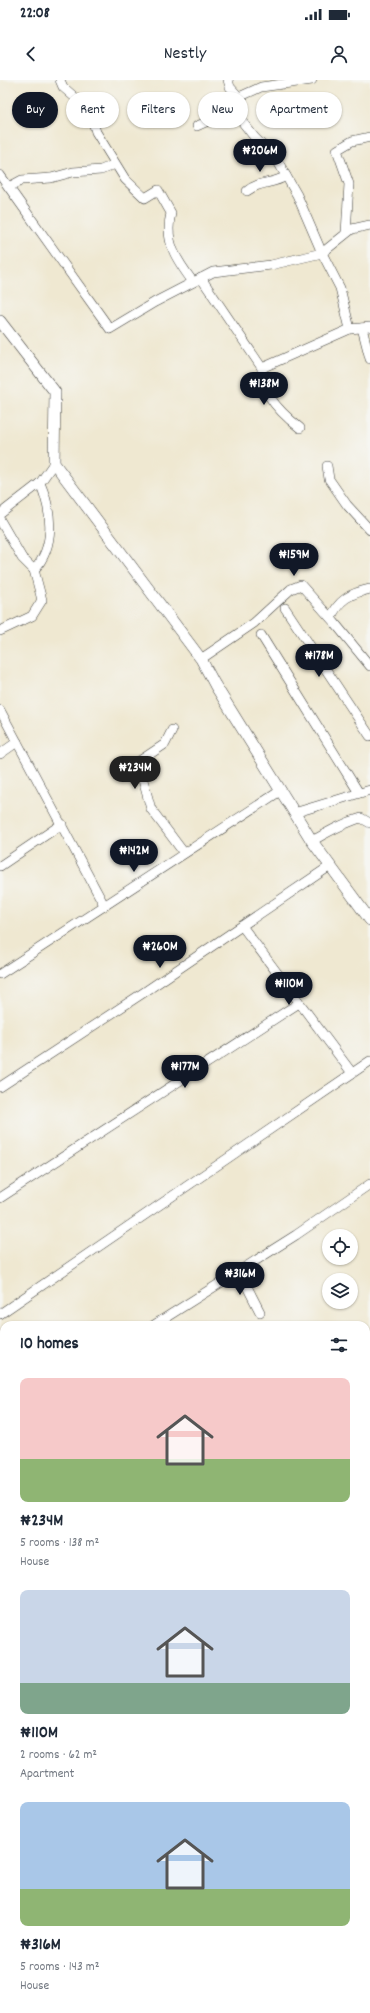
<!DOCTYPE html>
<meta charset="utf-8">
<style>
:root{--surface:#fff;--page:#f2f2f3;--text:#1f2937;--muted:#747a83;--accent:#111827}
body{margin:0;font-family:Dekko,sans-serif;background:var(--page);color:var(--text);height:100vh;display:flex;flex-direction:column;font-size:15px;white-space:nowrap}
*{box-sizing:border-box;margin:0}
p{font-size:13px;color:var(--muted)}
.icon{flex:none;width:22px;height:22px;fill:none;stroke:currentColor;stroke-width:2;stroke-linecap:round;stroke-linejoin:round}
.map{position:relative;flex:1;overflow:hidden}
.side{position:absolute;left:0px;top:1241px;width:370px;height:692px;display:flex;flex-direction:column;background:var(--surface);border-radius:12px 12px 0 0;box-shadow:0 1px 3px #0004}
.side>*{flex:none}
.top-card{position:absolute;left:12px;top:12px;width:346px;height:36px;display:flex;gap:8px}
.tools{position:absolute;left:322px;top:1149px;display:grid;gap:8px}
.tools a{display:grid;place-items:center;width:36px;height:36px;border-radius:50%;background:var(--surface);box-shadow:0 1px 3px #0004;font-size:20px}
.price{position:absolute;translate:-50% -34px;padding:0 9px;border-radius:14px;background:var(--accent);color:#fff;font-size:13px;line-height:26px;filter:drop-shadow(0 1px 2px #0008)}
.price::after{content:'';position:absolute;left:50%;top:24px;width:12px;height:9px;margin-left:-6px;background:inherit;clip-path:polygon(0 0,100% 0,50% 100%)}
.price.active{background:#222;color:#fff}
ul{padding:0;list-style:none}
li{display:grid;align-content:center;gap:8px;height:212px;padding:0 20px}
li span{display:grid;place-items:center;height:124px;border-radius:8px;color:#555}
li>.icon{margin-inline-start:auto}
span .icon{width:72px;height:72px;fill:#fffc;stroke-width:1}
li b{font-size:17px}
h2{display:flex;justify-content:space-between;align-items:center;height:48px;padding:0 20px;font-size:17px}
.chip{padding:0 14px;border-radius:18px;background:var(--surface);box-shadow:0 1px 3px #0004;font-size:14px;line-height:36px}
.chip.active{background:var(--accent);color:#fff}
.status{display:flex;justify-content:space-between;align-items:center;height:28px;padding:0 20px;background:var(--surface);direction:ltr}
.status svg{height:11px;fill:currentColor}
header{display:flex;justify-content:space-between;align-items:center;height:52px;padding:0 20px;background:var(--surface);font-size:18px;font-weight:600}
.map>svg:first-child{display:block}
</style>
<div class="status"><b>22:08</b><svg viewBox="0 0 49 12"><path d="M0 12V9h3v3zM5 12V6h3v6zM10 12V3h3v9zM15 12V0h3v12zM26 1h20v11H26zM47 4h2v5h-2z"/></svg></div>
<header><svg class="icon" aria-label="back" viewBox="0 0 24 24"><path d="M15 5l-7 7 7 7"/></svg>Nestly<svg class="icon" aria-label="person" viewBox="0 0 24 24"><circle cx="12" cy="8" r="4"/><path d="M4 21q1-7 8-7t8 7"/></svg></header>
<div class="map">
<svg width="370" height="1933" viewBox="0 0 370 1933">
<rect width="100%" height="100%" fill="#f6f6f2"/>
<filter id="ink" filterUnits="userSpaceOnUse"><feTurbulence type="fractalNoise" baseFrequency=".025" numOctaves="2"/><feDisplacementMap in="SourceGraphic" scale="8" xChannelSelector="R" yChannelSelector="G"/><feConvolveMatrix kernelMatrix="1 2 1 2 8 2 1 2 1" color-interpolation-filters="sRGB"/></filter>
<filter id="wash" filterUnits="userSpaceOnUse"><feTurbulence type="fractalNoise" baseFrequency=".012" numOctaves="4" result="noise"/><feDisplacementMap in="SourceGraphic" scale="16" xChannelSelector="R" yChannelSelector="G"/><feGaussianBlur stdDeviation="0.9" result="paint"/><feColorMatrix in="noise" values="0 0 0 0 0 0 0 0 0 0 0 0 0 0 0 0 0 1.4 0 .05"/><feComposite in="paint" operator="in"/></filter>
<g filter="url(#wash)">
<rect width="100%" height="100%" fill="#efe8d1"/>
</g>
<g filter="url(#ink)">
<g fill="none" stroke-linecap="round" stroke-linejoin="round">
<!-- minor casing -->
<g stroke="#3c3b37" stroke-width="10">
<g id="minor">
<path d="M60,0L63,7L79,21L92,39L96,52L125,99L145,118L158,110L171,133C164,162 176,179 193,202"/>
<path d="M228,0L230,7L239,17"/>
<path d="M197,46L233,30"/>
<path d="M0,95L110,249L155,222L213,192L271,185L322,173L297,115L277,80L255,58L233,30L239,17L261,7L312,0"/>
<path d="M9,107L22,100L51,98L73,92L101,90L115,84"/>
<path d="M247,111C261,100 272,105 286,96"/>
<path d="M370,145L352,149L322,173L340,208L350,249L370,247"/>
<path d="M346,153L349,104L337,70L352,61L370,57"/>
<path d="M201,198L262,288L350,249"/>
<path d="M362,248L370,279"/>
<path d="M262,288C259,312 282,334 300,348"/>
<path d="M327,386L329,399L347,425L370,450"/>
<path d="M0,434L40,403L54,383"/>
<path d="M0,440L22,478L34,490"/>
<path d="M285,528L370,656"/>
<path d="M331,538C338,520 351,513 370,509"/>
<path d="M0,551L32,536L42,520L34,490C56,466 52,431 40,403"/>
<path d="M261,555L359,713"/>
<path d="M201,579L254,543L291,509L301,505L334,542L370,586"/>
<path d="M0,630L104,825"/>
<path d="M172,650L165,664L138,682L151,729L184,773"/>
<path d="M0,674L17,662"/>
<path d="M294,733L370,710"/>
<path d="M312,761C328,752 343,743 361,738L370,743"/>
<path d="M0,786L62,744"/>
<path d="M242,846L352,993"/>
<path d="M0,894L280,711"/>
<path d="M0,1007L143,913L330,786"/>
<path d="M0,1118L299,923"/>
<path d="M239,1191L260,1232"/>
<path d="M0,1234L370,981"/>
<path d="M154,1245L296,1155L370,1104"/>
<path d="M0,1343L4,1340"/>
<path d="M0,1427L4,1433"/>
<path d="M366,1441L370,1439"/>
<path d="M366,1547L370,1549"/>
<path d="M0,1603L4,1609"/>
<path d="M366,1634L370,1633"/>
<path d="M0,1807L4,1802"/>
<path d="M199,1929L201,1933"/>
<path d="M330,1929L332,1933"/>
</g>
</g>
<!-- tertiary casing -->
<g stroke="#3c3b37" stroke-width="12">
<path id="tertiary" d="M0,241L55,312L54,383L201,579L215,605L312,761L370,840"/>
</g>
<!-- minor -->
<use href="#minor" stroke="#fff" stroke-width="9"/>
<!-- tertiary -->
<use href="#tertiary" stroke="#fff" stroke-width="11"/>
</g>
</g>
</svg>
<div class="tools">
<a><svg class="icon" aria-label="locate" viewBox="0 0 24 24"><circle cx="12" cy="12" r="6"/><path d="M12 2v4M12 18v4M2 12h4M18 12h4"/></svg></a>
<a><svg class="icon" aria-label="layers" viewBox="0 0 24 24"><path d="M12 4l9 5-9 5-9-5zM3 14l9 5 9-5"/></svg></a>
</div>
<b class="price" style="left:260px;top:93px">₦206M</b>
<b class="price" style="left:264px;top:326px">₦138M</b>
<b class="price" style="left:294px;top:497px">₦159M</b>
<b class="price" style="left:319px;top:598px">₦178M</b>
<b class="price active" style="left:135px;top:710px">₦234M</b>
<b class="price" style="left:134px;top:793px">₦142M</b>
<b class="price" style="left:160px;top:889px">₦260M</b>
<b class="price" style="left:289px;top:926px">₦110M</b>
<b class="price" style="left:185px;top:1009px">₦177M</b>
<b class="price" style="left:240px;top:1216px">₦316M</b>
<div class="top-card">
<a class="chip active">Buy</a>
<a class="chip">Rent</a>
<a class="chip">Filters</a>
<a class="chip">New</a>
<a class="chip">Apartment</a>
</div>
<section class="side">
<h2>10 homes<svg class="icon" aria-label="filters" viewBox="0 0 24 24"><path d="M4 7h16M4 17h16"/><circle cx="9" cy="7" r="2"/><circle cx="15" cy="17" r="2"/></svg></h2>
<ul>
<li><span style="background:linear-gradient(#f6c9c9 65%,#8fb573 0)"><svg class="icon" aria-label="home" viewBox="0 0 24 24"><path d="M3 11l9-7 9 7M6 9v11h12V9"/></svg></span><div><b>₦234M</b><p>5 rooms · 138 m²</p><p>House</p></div></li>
<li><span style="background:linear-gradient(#c9d6e8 75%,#7fa58c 0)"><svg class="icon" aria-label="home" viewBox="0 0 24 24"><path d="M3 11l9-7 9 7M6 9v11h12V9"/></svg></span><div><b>₦110M</b><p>2 rooms · 62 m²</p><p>Apartment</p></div></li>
<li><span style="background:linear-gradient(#a9c7e8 70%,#8fb573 0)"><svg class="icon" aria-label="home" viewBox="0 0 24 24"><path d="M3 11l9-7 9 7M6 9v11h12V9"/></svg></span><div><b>₦316M</b><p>5 rooms · 143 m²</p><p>House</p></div></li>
</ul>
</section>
</div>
